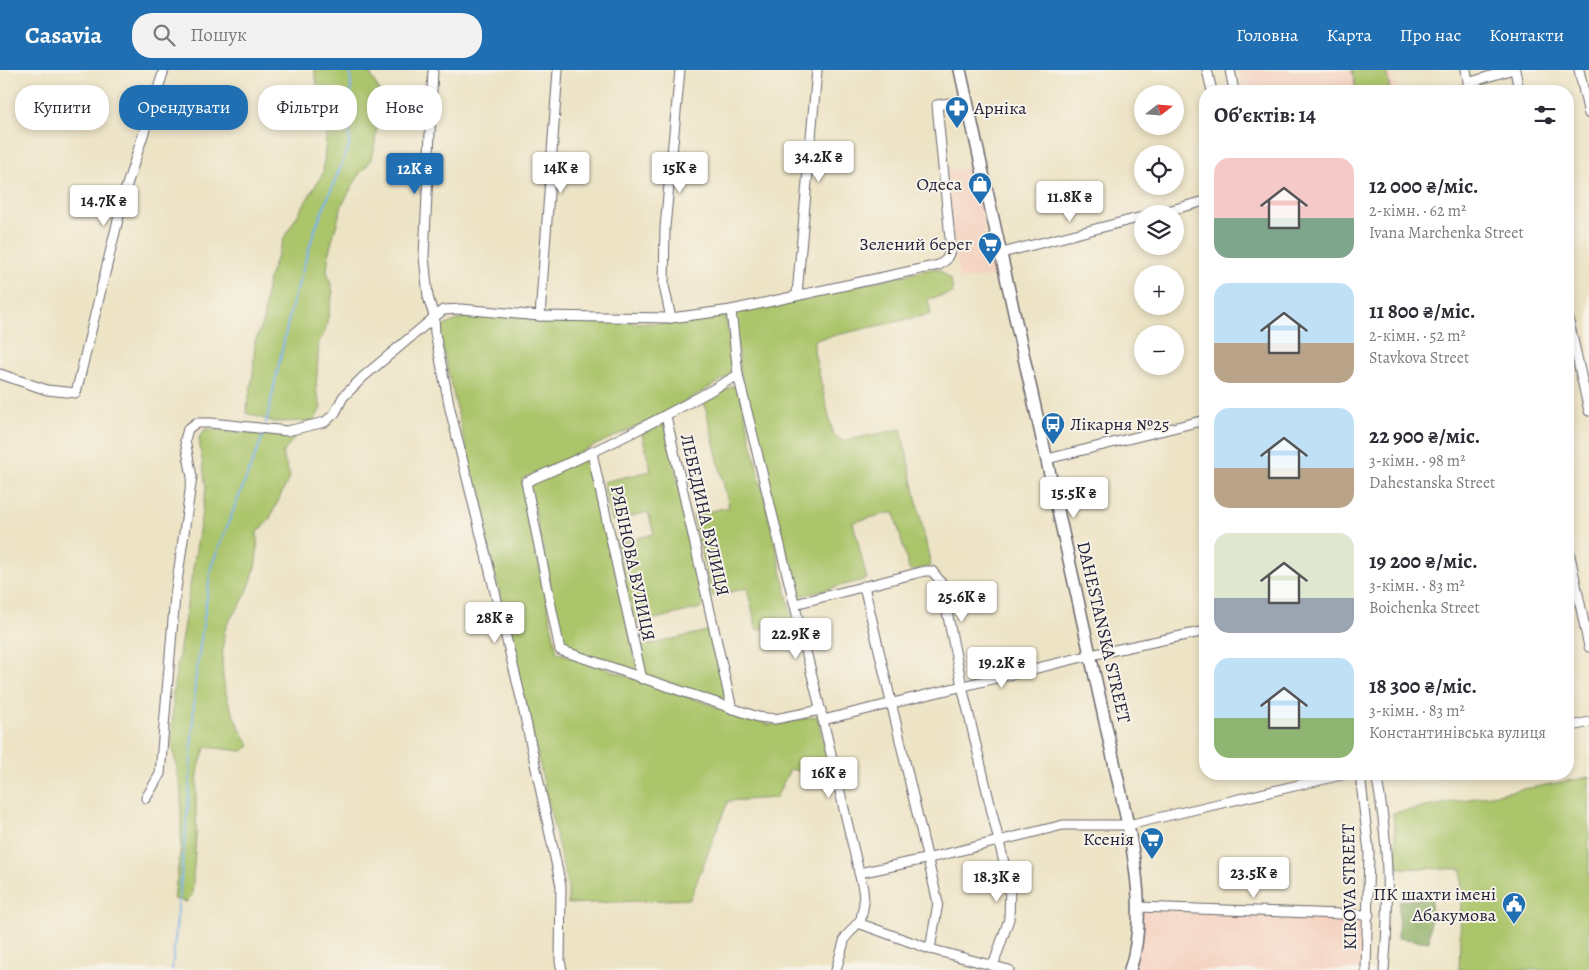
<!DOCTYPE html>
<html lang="uk">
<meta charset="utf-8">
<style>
:root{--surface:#fff;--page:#f2f2f3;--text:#2b2b33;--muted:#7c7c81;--accent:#1f6fb2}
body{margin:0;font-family:Alegreya,serif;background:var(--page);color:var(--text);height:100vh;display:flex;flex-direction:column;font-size:19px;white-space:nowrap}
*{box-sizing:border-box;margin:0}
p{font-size:16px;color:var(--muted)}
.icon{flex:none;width:28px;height:28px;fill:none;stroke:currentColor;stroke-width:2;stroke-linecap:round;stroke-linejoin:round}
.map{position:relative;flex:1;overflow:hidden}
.side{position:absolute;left:1199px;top:15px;width:375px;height:695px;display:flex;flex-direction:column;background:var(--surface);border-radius:20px;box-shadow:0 2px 8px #0003}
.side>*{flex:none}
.hud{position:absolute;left:15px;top:15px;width:475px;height:45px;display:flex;gap:10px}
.needle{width:32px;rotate:73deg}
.buttons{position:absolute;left:1134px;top:15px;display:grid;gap:10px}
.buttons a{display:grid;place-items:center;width:50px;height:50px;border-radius:50%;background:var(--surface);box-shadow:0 2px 8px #0003;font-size:25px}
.price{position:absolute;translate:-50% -42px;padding:0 11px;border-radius:5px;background:#fff;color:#222;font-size:16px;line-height:32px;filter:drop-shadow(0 1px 2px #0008)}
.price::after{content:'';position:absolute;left:50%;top:30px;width:15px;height:11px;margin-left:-8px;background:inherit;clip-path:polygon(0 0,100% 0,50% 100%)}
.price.active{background:var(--accent);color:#fff}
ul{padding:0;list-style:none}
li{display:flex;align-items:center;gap:15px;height:125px;padding:0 15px}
li span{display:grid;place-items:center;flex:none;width:140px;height:100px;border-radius:15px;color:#555}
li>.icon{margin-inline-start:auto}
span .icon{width:60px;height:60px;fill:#fffc;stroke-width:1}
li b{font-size:21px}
h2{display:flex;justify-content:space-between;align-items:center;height:60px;padding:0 15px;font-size:21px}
.tag{padding:0 18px;border-radius:20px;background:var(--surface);box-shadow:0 2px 8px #0003;font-size:18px;line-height:45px}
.tag.active{background:var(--accent);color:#fff}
header{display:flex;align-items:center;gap:30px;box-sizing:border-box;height:70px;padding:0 25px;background:var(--accent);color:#fff}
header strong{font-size:24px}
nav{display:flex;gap:28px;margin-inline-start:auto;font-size:18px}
.search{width:350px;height:45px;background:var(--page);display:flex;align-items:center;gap:12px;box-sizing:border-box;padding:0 18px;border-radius:20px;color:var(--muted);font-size:19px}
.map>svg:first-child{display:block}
</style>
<header>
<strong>Casavia</strong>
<div class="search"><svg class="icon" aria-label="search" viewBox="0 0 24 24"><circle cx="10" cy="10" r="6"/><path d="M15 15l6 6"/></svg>Пошук</div>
<nav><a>Головна</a><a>Карта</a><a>Про нас</a><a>Контакти</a></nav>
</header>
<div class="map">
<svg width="1589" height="900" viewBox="0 0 1589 900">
<rect width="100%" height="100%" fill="#f7f3e8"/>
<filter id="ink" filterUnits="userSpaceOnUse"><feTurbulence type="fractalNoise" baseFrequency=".02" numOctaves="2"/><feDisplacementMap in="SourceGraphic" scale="10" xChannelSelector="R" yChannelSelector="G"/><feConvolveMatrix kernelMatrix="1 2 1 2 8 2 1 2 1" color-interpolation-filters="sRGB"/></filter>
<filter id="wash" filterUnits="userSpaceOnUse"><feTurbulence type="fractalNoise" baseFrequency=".0096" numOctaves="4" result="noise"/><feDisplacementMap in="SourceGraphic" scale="20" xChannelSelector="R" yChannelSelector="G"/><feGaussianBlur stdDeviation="1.12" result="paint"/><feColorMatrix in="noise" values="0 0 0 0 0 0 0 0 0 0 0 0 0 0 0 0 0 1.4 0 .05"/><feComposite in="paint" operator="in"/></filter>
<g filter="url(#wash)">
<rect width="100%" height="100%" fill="#ede3c5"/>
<!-- built -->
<g fill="#f5d3c2">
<path d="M1239,0H1391L1395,21H1243Z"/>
<path d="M973,98L994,206L959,210L946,100Z"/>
<path d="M1140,841L1365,848L1362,900H1133Z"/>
</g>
<!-- green -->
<g fill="#abc56b" stroke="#667453">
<path d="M314,0H368L381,24L383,36L378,48L374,80L369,93L360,103L342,135L329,182L327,201L333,222L325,262L319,272L316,319L321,338L314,351L274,352L246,343L253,305L255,271L263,253L268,210L285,166L323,103L327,58Z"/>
<path d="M1352,0H1386L1390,21H1356Z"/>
<path d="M937,198L951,209L953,223L928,229L931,244L814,270V282L833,364L843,371L901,359L931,496L910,501L909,499L894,442L853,452L867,509L797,527L741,308L734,242Z"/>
<path d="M470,245L670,254L726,246L734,303L665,343L522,409L557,582L770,655L817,646L830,699L812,704L790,699L776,728L728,731L690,829L568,834V817L438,258Z"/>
<path d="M735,315L739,319L793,552L757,560L747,518L712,526L693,445L729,437L704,331Z"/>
<path d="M665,352L705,534L701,538L634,554L617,473L654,464L648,442L612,451L603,412L651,401L642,364Z"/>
<path d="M205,359L295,367L282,384L290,406L269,450L257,463C259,488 254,508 243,530C238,540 229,548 225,560C223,565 224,573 223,579C219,615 231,646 250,676L242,681L206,677C193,705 197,736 196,766C195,786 193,805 192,825L187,832L174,829L181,775V719L172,675L173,621L206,418L199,368Z"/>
<path d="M590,387L639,606L564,579L529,413Z"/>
<path d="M707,561L712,563L728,635L646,609L639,577Z"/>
<path d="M1589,707V900H1459L1462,799L1398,798L1393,743Z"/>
</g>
<!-- forest -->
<path fill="#88aa5f" stroke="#55664d" d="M1432,828L1429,872L1398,868L1399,831Z"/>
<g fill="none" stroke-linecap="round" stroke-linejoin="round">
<!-- stream -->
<g stroke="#79b2e9" stroke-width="2">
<path d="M266,353L291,239L314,162L349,76L351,11L350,0"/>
<path d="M172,900L189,725L195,613L211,497L264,363"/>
</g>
</g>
</g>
<g filter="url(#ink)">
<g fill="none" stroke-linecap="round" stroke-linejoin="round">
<!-- street casing -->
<g stroke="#69666b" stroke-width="11">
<g id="street">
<path d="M433,0L424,186L428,227L434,246L435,263L450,339L521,628L561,816L560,891L562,900"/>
<path d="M1207,0L1212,21"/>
<path d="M1230,0L1234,21"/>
<path d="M1466,0L1470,21"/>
<path d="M1515,0L1519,21"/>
<path d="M1579,0L1589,44"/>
<path d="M1468,13L1510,0"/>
<path d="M1156,144L1205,131"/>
<path d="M1002,183L1142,147"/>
<path d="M797,224L817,0"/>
<path d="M731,240L738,305L823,650L1091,585L1205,561"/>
<path d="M540,246L558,0"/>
<path d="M1568,247L1589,341"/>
<path d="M671,248L664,216L665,157L680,0"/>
<path d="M0,304L47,320L76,323L125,121L164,0"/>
<path d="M738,305C669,345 599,381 526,412L560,580L758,647L775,649L821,640"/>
<path d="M666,346L732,639"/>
<path d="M592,383L642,609"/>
<path d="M1047,389L1205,350"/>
<path d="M1568,476L1589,577"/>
<path d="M864,516L938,833L930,879"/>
<path d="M795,534L925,501H932L941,512L962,616L1010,818L1009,849L993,896"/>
<path d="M823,650L863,819L864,833L861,849L845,868L836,900"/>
<path d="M1568,657L1589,652"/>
<path d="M1360,704L1369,782L1366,900"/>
<path d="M1376,704C1389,769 1390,834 1384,900"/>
<path d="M146,728L160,704L175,526L192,407L185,370L188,359L196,353H211L287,361L325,352L335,343L343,327L363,307L443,240L461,239L540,246L671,248L731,240L939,195L946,190L951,179L937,35L967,30"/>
<path d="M859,803L930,788L1063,755H1128L1346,704"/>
<path d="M1138,837L1369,845"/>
<path d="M858,853L930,879L1009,900"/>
</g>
</g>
<!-- secondary casing -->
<g stroke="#69666b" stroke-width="14">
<path id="secondary" d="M960,0L1128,755C1137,802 1145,854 1130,900"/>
</g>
<!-- street -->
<use href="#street" stroke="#fff" stroke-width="9"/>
<!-- secondary -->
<use href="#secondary" stroke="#fff" stroke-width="11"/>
</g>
</g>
<!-- icons -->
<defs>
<g id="pharmacy-pin" transform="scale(1.25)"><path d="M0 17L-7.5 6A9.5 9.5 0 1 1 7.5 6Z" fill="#1f6fb2" stroke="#f7f3e8"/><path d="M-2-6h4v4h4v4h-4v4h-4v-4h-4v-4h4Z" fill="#fff"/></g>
<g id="shop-pin" transform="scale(1.25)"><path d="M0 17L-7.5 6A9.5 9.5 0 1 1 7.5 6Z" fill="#1f6fb2" stroke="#f7f3e8"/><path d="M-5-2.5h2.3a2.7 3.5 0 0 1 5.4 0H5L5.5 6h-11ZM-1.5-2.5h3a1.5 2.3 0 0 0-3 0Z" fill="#fff"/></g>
<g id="supermarket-pin" transform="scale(1.25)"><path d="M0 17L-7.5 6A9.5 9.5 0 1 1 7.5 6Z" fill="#1f6fb2" stroke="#f7f3e8"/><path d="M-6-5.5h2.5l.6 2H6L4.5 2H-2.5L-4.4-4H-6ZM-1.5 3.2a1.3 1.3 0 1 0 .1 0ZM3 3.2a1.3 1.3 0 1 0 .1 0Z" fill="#fff"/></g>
<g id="bus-pin" transform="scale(1.25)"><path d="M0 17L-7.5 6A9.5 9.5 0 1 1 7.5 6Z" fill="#1f6fb2" stroke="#f7f3e8"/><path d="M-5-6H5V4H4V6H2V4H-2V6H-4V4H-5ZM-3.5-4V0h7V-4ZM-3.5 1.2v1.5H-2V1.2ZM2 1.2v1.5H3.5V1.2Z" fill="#fff"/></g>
<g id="civic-pin" transform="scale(1.25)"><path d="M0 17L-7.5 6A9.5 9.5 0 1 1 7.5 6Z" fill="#1f6fb2" stroke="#f7f3e8"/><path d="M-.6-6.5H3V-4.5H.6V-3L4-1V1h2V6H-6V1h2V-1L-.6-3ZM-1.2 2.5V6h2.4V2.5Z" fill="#fff"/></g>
</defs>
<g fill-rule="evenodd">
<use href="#pharmacy-pin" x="957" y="38"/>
<use href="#shop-pin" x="980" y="114"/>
<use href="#supermarket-pin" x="990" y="174"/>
<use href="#bus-pin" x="1053" y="354"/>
<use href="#supermarket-pin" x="1152" y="769"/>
<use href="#civic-pin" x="1514" y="834"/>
</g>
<g text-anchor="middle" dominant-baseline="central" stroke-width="4" stroke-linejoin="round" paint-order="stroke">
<!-- poi labels -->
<g font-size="18" fill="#22223b" stroke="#f7f3e8" text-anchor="end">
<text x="974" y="38" text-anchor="start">Арніка</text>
<text x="962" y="114">Одеса</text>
<text x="972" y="174">Зелений берег</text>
<text x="1070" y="354" text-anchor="start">Лікарня №25</text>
<text x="1134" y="769">Ксенія</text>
<text x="1496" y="824">ПК шахти імені<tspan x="1496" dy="21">Абакумова</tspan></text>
</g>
<!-- street labels -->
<g font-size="18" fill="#22223b" stroke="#f7f3e8">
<text transform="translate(705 445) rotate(77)">ЛЕБЕДИНА ВУЛИЦЯ</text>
<text transform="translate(633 493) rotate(78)">РЯБІНОВА ВУЛИЦЯ</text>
<text transform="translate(1104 562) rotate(77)">DAHESTANSKA STREET</text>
<text transform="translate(1349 817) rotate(-91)">KIROVA STREET</text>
</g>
</g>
</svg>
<div class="buttons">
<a><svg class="needle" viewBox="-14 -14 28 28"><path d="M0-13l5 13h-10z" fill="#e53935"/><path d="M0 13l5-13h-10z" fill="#7c7c81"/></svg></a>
<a><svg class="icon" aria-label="locate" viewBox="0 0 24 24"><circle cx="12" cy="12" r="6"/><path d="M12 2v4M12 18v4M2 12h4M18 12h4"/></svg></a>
<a><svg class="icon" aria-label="layers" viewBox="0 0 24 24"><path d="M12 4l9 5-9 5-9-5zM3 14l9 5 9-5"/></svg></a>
<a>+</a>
<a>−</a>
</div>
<b class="price" style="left:819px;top:113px">34.2K ₴</b>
<b class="price" style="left:561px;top:124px">14K ₴</b>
<b class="price" style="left:680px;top:124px">15K ₴</b>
<b class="price active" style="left:415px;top:125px">12K ₴</b>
<b class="price" style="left:1070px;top:153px">11.8K ₴</b>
<b class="price" style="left:104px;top:157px">14.7K ₴</b>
<b class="price" style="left:1074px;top:449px">15.5K ₴</b>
<b class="price" style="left:962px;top:553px">25.6K ₴</b>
<b class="price" style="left:495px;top:574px">28K ₴</b>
<b class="price" style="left:796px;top:590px">22.9K ₴</b>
<b class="price" style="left:1002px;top:619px">19.2K ₴</b>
<b class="price" style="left:829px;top:729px">16K ₴</b>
<b class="price" style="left:1254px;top:829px">23.5K ₴</b>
<b class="price" style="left:997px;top:833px">18.3K ₴</b>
<div class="hud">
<a class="tag">Купити</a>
<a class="tag active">Орендувати</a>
<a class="tag">Фільтри</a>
<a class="tag">Нове</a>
</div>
<section class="side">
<h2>Об’єктів: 14<svg class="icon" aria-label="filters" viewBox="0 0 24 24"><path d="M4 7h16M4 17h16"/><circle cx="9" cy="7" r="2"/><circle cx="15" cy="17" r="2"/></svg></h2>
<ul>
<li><span style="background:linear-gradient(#f6c9c9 60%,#7fa58c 0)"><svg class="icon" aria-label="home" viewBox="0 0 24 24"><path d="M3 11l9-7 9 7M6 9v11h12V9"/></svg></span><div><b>12 000 ₴/міс.</b><p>2-кімн. · 62 m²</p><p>Ivana Marchenka Street</p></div></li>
<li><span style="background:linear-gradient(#bfe0f5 60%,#b9a48a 0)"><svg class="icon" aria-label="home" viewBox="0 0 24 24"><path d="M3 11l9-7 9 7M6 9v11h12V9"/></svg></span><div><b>11 800 ₴/міс.</b><p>2-кімн. · 52 m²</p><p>Stavkova Street</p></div></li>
<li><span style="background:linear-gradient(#bfe0f5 60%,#b9a48a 0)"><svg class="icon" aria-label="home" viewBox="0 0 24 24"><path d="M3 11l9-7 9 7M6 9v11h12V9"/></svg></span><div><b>22 900 ₴/міс.</b><p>3-кімн. · 98 m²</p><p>Dahestanska Street</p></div></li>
<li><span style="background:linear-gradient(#dfe7d0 65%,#9aa5b1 0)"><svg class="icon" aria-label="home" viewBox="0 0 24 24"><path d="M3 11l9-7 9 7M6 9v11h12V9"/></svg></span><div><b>19 200 ₴/міс.</b><p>3-кімн. · 83 m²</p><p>Boichenka Street</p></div></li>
<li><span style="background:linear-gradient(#bfe0f5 60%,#8fb573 0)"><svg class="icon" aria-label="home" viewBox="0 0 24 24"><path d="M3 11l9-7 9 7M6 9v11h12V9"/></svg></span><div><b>18 300 ₴/міс.</b><p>3-кімн. · 83 m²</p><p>Константинівська вулиця</p></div></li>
</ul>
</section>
</div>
